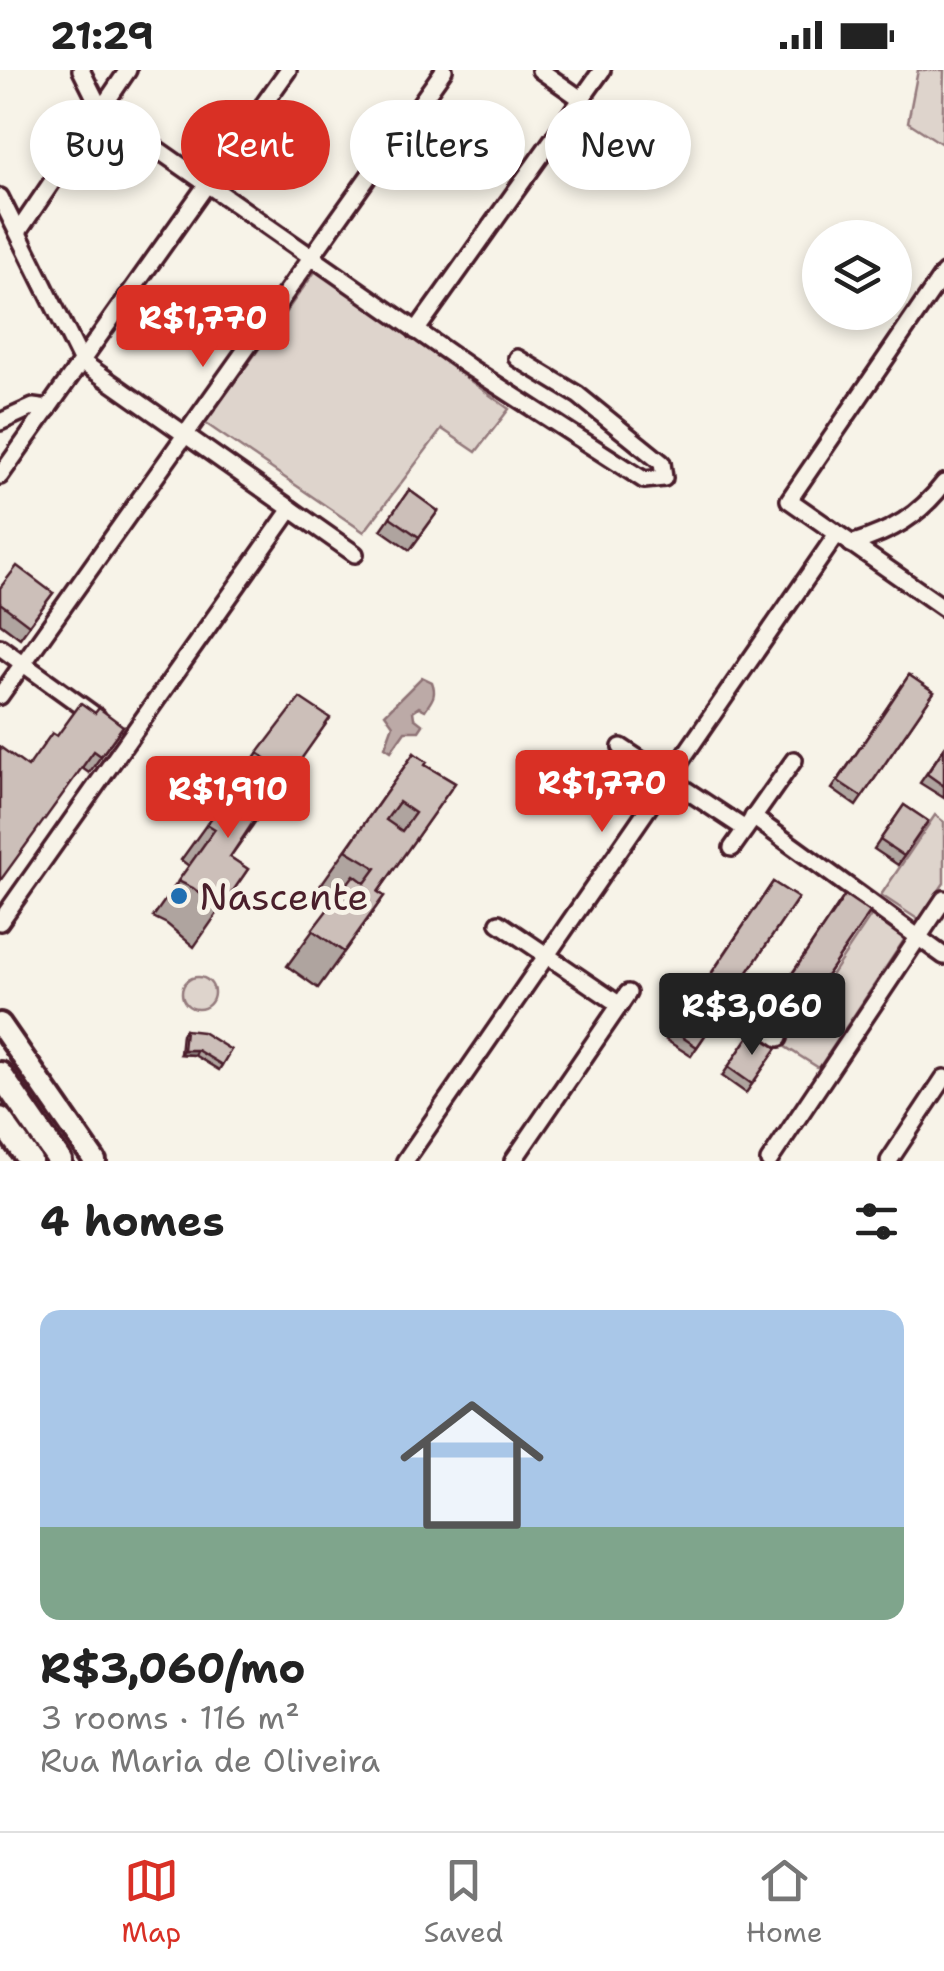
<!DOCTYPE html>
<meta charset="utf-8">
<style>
:root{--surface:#fff;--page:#f2f2f2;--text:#222;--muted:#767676;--line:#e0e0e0;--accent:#d93025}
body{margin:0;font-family:"Shantell Sans",sans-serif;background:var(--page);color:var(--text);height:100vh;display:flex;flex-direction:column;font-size:38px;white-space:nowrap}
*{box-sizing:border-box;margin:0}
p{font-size:32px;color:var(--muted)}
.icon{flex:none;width:55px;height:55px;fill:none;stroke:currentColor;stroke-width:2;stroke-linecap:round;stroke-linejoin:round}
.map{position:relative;height:1091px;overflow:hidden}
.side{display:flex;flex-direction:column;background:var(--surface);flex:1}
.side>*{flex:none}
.top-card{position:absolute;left:30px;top:30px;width:885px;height:90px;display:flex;gap:20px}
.buttons{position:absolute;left:802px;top:150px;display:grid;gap:20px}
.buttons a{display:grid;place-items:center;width:110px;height:110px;border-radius:50%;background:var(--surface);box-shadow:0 5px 15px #0003;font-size:50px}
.price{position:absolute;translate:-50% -85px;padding:0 22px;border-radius:10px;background:var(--accent);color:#fff;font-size:32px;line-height:65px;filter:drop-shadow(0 2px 5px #0008)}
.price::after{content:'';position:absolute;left:50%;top:60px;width:30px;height:22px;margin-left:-15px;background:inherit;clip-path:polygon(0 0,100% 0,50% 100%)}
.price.current{background:#222;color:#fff}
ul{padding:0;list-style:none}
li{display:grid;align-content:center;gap:20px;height:530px;padding:0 40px}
li span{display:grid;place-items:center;height:310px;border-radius:20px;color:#555}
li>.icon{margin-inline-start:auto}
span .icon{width:180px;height:180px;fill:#fffc;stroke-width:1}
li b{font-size:42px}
h2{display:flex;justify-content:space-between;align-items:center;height:120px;padding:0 40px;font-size:42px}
.pill{padding:0 35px;border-radius:45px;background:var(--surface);box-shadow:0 5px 15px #0003;font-size:35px;line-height:90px}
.pill.current{background:var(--accent);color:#fff}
.status{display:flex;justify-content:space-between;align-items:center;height:70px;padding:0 50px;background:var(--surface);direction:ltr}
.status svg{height:28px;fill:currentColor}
.menu{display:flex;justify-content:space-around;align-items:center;height:140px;border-top:2px solid var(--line);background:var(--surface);font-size:28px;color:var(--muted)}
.menu a{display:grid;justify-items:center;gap:5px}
.menu .current{color:var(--accent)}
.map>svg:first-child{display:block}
</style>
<div class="status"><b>21:29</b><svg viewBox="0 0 49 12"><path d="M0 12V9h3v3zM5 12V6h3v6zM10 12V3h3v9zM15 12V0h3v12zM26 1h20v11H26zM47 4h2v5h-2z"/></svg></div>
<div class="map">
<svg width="944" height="1091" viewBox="0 0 944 1091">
<rect width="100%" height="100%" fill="#f7f3e8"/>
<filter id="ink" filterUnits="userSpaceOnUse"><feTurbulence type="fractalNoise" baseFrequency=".01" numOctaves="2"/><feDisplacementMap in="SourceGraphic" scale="20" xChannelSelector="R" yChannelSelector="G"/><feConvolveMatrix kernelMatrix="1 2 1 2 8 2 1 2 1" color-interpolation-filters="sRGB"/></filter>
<g filter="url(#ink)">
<!-- green -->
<g fill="#ded4cc" stroke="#947a7c" stroke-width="2.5">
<path d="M918,0H944L942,74L908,52Z"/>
<path d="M317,199L509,339L476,382L442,359L364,462L205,353Z"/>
<path d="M935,745L944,752V813L919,850L881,825Z"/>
<path d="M872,844L906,867L819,998L784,976Z"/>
<circle cx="198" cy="923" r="16"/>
</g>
<!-- water -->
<path fill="#bcaaa7" stroke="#8e7275" stroke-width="2.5" d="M422,607L432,612C437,625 432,630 425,640L419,637L413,641L414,648L423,655L419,661H405L391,681L385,677L393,655L385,644Z"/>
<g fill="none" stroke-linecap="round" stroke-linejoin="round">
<!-- minor casing -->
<g stroke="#4a1f2b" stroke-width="22">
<g id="minor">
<path d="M81,0L101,40L469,297L644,410L664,408L662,393L578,325L517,288"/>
<path d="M540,0L581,29"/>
<path d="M573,40L584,52L599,83"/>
<path d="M0,127L82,292L355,484"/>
<path d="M18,162L128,0"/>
<path d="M944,203L789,430L944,538"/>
<path d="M416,261L602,0"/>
<path d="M0,352L33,337L48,339"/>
<path d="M0,406L288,0"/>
<path d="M851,474C892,461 918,447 944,413"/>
<path d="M0,577L97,647"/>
<path d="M0,626L444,0"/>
<path d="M621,677L745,759"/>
<path d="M753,747L944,886"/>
<path d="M732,778L794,690"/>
<path d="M0,852L291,439"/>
<path d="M499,853L620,935"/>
<path d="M741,942L779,968"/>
<path d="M405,1091L837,464"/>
<path d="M513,1091L628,923"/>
<path d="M769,1091L944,829"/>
<path d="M889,1091L944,1008"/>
</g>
</g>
<!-- major casing -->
<g stroke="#4a1f2b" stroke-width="28">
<path id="major" d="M0,954L95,1091"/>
</g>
<!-- highway casing -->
<g stroke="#4a1f2b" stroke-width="30">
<g id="highway">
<path d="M0,1004L60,1091"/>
<path d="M0,1049L30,1091"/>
</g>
</g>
<!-- minor -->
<use href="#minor" stroke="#f7f3e8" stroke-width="15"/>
<!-- major -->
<use href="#major" stroke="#f7f3e8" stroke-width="20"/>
<!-- highway -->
<use href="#highway" stroke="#f7f3e8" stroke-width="22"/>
</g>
<!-- wall -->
<g fill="#afa49f" stroke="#4a1f2b" stroke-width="2.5">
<path d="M409,420L438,441L410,480L381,460Z"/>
<path d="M0,518L53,523L20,568L0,553Z"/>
<path d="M909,605L934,622L856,736L832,719Z"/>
<path d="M330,648L230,787L248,799L194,877L167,854L153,847L189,796L181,790L258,683Z"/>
<path d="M123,656L89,703L82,698L28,697L57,666Z"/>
<path d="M944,678V728L920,713Z"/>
<path d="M414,683L425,695L455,713L378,822L384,826L318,918L287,896L338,826L320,816Z"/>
<path d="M904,735L928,751L898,795L874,779Z"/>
<path d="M773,812L798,828L691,986L666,970Z"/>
<path d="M845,825L870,842L792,956L768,939Z"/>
<path d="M185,960L222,995L219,1000L194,985L180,984L182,964Z"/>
<path d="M752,962L777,978L746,1023L722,1006Z"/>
</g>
<!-- shaded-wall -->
<path fill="#8f8682" stroke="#4a1f2b" stroke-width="2.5" d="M183,980H197L194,985L180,984Z"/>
<!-- building -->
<g fill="#ccbfb9" stroke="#4a1f2b" stroke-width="2.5" fill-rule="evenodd">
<path d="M409,420L438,441L419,467L390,447Z"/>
<path d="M17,496L53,523L29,555L0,533V518Z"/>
<path d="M909,605L934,622L862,727L838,711Z"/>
<path d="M300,628L330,648L290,705L258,683Z"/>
<path d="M81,633L95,643L99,638L123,656L101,686L94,681L0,811V677L28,697L52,663L57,666Z"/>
<path d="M944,678V716L927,704Z"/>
<path d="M414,683L427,692L425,695L455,713L378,822L384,826L344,882L312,860L354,805L365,813L376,798L346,780ZM399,732L415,743L402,761L386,750Z"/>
<path d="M248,699L278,719L267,735L265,734L230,787L248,799L220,840L193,818L178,811L215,759L207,754Z"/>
<path d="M904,735L928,751L904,786L880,770Z"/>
<path d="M773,812L798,828L697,977L673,961Z"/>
<path d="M845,825L870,842L798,947L774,931Z"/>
<path d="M185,960L202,962L231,980L222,995L197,980H183Z"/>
<path d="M752,962L777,978L752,1014L728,997Z"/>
</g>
</g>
<!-- markers -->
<circle fill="#1f6fb2" stroke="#f7f3e8" stroke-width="4" cx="179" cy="826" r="10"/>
<g text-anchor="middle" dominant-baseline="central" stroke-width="10" stroke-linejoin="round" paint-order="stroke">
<!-- poi labels -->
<g font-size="38" fill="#4a1f2b" stroke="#f7f3e8" text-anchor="start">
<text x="199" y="826">Nascente</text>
</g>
</g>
</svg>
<div class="buttons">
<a><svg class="icon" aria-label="layers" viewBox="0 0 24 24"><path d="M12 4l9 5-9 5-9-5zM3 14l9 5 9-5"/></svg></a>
</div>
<b class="price" style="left:203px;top:300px">R$1,770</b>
<b class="price" style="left:602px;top:765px">R$1,770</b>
<b class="price" style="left:228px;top:771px">R$1,910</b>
<b class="price current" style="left:752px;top:988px">R$3,060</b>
<div class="top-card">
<a class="pill">Buy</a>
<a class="pill current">Rent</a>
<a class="pill">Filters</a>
<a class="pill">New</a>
</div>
</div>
<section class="side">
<h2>4 homes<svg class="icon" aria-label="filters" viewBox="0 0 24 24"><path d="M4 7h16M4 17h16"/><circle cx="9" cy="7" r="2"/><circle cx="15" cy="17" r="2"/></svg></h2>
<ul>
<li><span style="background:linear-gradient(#a9c7e8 70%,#7fa58c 0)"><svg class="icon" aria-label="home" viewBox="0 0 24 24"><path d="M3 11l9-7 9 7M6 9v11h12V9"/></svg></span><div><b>R$3,060/mo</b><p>3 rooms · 116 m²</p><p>Rua Maria de Oliveira</p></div></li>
</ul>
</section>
<nav class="menu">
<a class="current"><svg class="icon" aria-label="map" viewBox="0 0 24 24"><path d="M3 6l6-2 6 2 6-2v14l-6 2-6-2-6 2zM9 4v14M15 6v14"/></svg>Map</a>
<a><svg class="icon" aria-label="saved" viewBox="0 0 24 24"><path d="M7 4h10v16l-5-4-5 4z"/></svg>Saved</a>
<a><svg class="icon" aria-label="home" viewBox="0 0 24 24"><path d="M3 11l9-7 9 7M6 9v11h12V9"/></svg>Home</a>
</nav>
